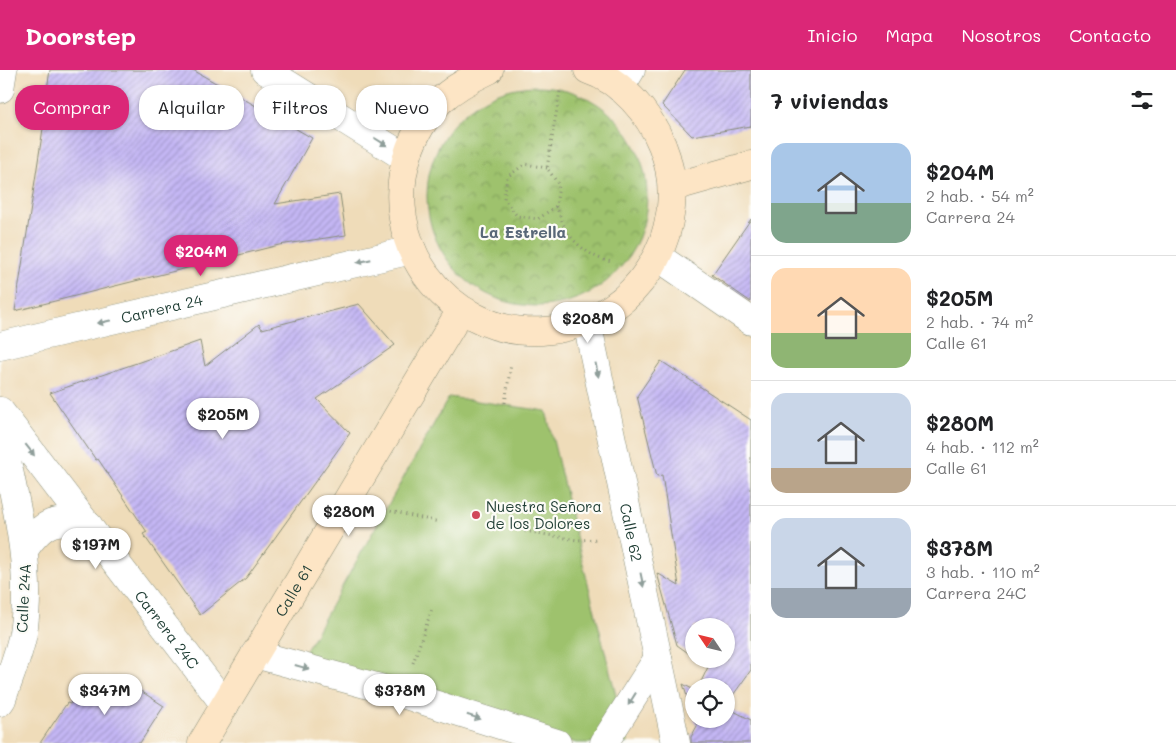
<!DOCTYPE html>
<html lang="es">
<meta charset="utf-8">
<style>
:root{--surface:#fff;--page:#f2f2f2;--text:#202124;--muted:#757577;--line:#e0e0e0;--accent:#db2777}
body{margin:0;font-family:Mali,sans-serif;background:var(--page);color:var(--text);height:100vh;display:flex;flex-direction:column;font-size:19px;white-space:nowrap}
*{box-sizing:border-box;margin:0}
p{font-size:16px;color:var(--muted)}
.icon{flex:none;width:28px;height:28px;fill:none;stroke:currentColor;stroke-width:2;stroke-linecap:round;stroke-linejoin:round}
.map{position:relative;flex:1;overflow:hidden}
.drawer{display:flex;flex-direction:column;background:var(--surface);width:425px}
.drawer>*{flex:none}
.hud{position:absolute;left:15px;top:15px;width:475px;height:45px;display:flex;gap:10px}
.needle{width:32px;rotate:305deg}
.tools{position:absolute;left:685px;top:548px;display:grid;gap:10px}
.tools a{display:grid;place-items:center;width:50px;height:50px;border-radius:50%;background:var(--surface);box-shadow:0 1px 4px #0004;font-size:25px}
.price{position:absolute;translate:-50% -42px;padding:0 11px;border-radius:18px;background:#fff;color:#222;font-size:16px;line-height:32px;filter:drop-shadow(0 1px 2px #0008)}
.price::after{content:'';position:absolute;left:50%;top:30px;width:15px;height:11px;margin-left:-8px;background:inherit;clip-path:polygon(0 0,100% 0,50% 100%)}
.price.selected{background:var(--accent);color:#fff}
ul{padding:0;list-style:none}
li{display:flex;align-items:center;gap:15px;height:125px;padding:0 20px}
li+li{border-top:1px solid var(--line)}
li span{display:grid;place-items:center;flex:none;width:140px;height:100px;border-radius:15px;color:#555}
li>.icon{margin-inline-start:auto}
span .icon{width:60px;height:60px;fill:#fffc;stroke-width:1}
li b{font-size:21px}
h2{display:flex;justify-content:space-between;align-items:center;height:60px;padding:0 20px;font-size:21px}
.chip{padding:0 18px;border-radius:20px;background:var(--surface);box-shadow:0 1px 4px #0004;font-size:18px;line-height:45px}
.chip.selected{background:var(--accent);color:#fff}
header{display:flex;align-items:center;gap:30px;box-sizing:border-box;height:70px;padding:0 25px;background:var(--accent);color:#fff}
header strong{font-size:24px}
nav{display:flex;gap:28px;margin-inline-start:auto;font-size:18px}
main{display:flex;flex:1;min-height:0}
.map>svg:first-child{display:block}
</style>
<header>
<strong>Doorstep</strong>
<nav><a>Inicio</a><a>Mapa</a><a>Nosotros</a><a>Contacto</a></nav>
</header>
<main>
<div class="map">
<svg width="751" height="673" viewBox="0 0 751 673">
<defs>
<pattern id="park-crowns" width="20" height="18" patternUnits="userSpaceOnUse" patternTransform="scale(1.25)"><rect width="20" height="18" fill="#9ec26d"/><path d="M2 6a3 3 0 1 1 6 0M12 15a3 3 0 1 1 6 0" fill="none" stroke="#809f5a"/></pattern>
<pattern id="building-hatch" width="6" height="6" patternUnits="userSpaceOnUse" patternTransform="scale(1.25)"><rect width="6" height="6" fill="#c5b7f5"/><path d="M-1 1l2-2M0 6l6-6M5 7l2-2" fill="none" stroke="#9f96c7"/></pattern>
</defs>
<rect width="100%" height="100%" fill="#fdfcf7"/>
<filter id="ink" filterUnits="userSpaceOnUse"><feTurbulence type="fractalNoise" baseFrequency=".02" numOctaves="2"/><feDisplacementMap in="SourceGraphic" scale="10" xChannelSelector="R" yChannelSelector="G"/><feConvolveMatrix kernelMatrix="1 2 1 2 8 2 1 2 1" color-interpolation-filters="sRGB"/></filter>
<filter id="wash" filterUnits="userSpaceOnUse"><feTurbulence type="fractalNoise" baseFrequency=".0096" numOctaves="4" result="noise"/><feDisplacementMap in="SourceGraphic" scale="20" xChannelSelector="R" yChannelSelector="G"/><feGaussianBlur stdDeviation="1.12" result="paint"/><feColorMatrix in="noise" values="0 0 0 0 0 0 0 0 0 0 0 0 0 0 0 0 0 1.4 0 .05"/><feComposite in="paint" operator="in"/></filter>
<g filter="url(#wash)">
<rect width="100%" height="100%" fill="#efdcb9"/>
<!-- park -->
<circle fill="url(#park-crowns)" stroke="#5e8050" cx="537" cy="126" r="110"/>
<!-- garden -->
<path fill="#9ec26d" stroke="#5e8050" d="M449,327L546,341L577,470L628,673H576L303,586Z"/>
<g id="blocks">
<!-- building -->
<g fill="url(#building-hatch)">
<path d="M50,0H193L312,68L275,134L340,124L346,165L279,175L15,241L44,52H42Z"/>
<path d="M685,0H751V56L692,66L662,35Z"/>
<path d="M751,149V232L712,205Z"/>
<path d="M359,234L395,275L317,329L350,363L246,508L200,545L143,464L147,462L98,389L96,390L50,323L200,271L205,296L259,254L262,259Z"/>
<path d="M661,291L751,350V600L726,635V616H699L708,597L696,589H726V556H694V587L677,575L657,503L679,516L662,405L657,406L637,326Z"/>
<path d="M90,605L114,621L122,609L164,636L140,673H40L67,633L70,634Z"/>
<path d="M683,614L694,620V648L690,636Z"/>
<path d="M726,637L751,650V673H691V667L697,656L694,649H726Z"/>
</g>
</g>
</g>
<g filter="url(#ink)">
<use href="#blocks" fill-opacity="0" stroke="#878c76" stroke-width="1"/>
<g fill="none" stroke-linecap="round" stroke-linejoin="round">
<!-- street casing -->
<g stroke="#878c76" stroke-width="29">
<g id="street">
<path d="M265,0L406,88"/>
<path d="M620,18L631,0"/>
<path d="M0,19L3,0"/>
<path d="M658,187L751,251"/>
<path id="s1" d="M587,252L676,673"/>
<path id="s2" d="M0,276L412,180"/>
<path id="s3" d="M0,341L225,635"/>
<path d="M0,358C13,423 34,496 23,563C19,585 9,608 2,629L0,632"/>
<path d="M24,480C43,451 57,446 89,456"/>
<path d="M255,584L402,624L557,673"/>
<path d="M604,673L658,588"/>
</g>
</g>
<!-- secondary casing -->
<g stroke="#878c76" stroke-width="29">
<g id="secondary">
<path d="M489,0C472,8 455,17 441,30C376,96 393,205 475,247C503,262 536,265 567,257C601,249 629,230 648,201C673,164 679,117 662,75C649,43 622,11 588,0"/>
<path d="M673,117L751,95"/>
<path id="s4" d="M202,673L461,240"/>
</g>
</g>
<!-- path -->
<g stroke="#878c76" stroke-width="3" stroke-dasharray="1 4" stroke-linecap="butt">
<path d="M547,98L525,94L507,107L504,129L517,146L538,149L556,136L559,115L547,98L560,21"/>
<path d="M556,136C559,143 562,151 565,158C573,174 595,190 613,192"/>
<path d="M505,333L511,294"/>
<path d="M381,439L439,452"/>
<path d="M525,461L577,470L598,469"/>
<path d="M413,593L432,539"/>
</g>
<!-- street -->
<use href="#street" stroke="#fff" stroke-width="28"/>
<!-- secondary -->
<use href="#secondary" stroke="#fde5c5" stroke-width="28"/>
</g>
<!-- one-way arrows -->
<defs><path id="oneway-solid" d="M-6-.8H1V-3.2L6.5 0L1 3.2V.8H-6Z" transform="scale(1.25)"/></defs>
<g fill="#8f9e9a">
<use href="#oneway-solid" transform="translate(381 72) rotate(32)"/>
<use href="#oneway-solid" transform="translate(364 191) rotate(167)"/>
<use href="#oneway-solid" transform="translate(104 252) rotate(167)"/>
<use href="#oneway-solid" transform="translate(597 300) rotate(78)"/>
<use href="#oneway-solid" transform="translate(30 380) rotate(52)"/>
<use href="#oneway-solid" transform="translate(642 510) rotate(78)"/>
<use href="#oneway-solid" transform="translate(302 597) rotate(16)"/>
<use href="#oneway-solid" transform="translate(632 629) rotate(122)"/>
<use href="#oneway-solid" transform="translate(474 647) rotate(17)"/>
</g>
</g>
<!-- markers -->
<circle fill="#d1495b" stroke="#fdfcf7" stroke-width="2" cx="476" cy="445" r="5"/>
<g text-anchor="middle" dominant-baseline="central" stroke-width="4.5" stroke-linejoin="round" paint-order="stroke">
<!-- street labels -->
<g font-size="15" fill="#1f3d34" stroke="#fdfcf7">
<text stroke="none"><textPath href="#s2" startOffset="166">Carrera 24</textPath></text>
<text stroke="none"><textPath href="#s1" startOffset="215">Calle 62</textPath></text>
<text stroke="none"><textPath href="#s4" startOffset="178">Calle 61</textPath></text>
<text transform="translate(23 528) rotate(-87)">Calle 24A</text>
<text stroke="none"><textPath href="#s3" startOffset="275">Carrera 24C</textPath></text>
</g>
<!-- poi labels -->
<g font-size="15" fill="#1f3d34" stroke="#fdfcf7" text-anchor="start">
<text x="486" y="436">Nuestra Señora<tspan x="486" dy="17">de los Dolores</tspan></text>
</g>
<!-- neighbourhood labels -->
<g font-size="16" font-weight="bold" fill="#596878" stroke="#fdfcf7">
<text x="523" y="161">La Estrella</text>
</g>
</g>
</svg>
<div class="tools">
<a><svg class="needle" viewBox="-14 -14 28 28"><path d="M0-13l5 13h-10z" fill="#e53935"/><path d="M0 13l5-13h-10z" fill="#757577"/></svg></a>
<a><svg class="icon" aria-label="locate" viewBox="0 0 24 24"><circle cx="12" cy="12" r="6"/><path d="M12 2v4M12 18v4M2 12h4M18 12h4"/></svg></a>
</div>
<b class="price selected" style="left:201px;top:207px">$204M</b>
<b class="price" style="left:588px;top:274px">$208M</b>
<b class="price" style="left:223px;top:370px">$205M</b>
<b class="price" style="left:349px;top:467px">$280M</b>
<b class="price" style="left:96px;top:500px">$197M</b>
<b class="price" style="left:105px;top:646px">$347M</b>
<b class="price" style="left:400px;top:646px">$378M</b>
<div class="hud">
<a class="chip selected">Comprar</a>
<a class="chip">Alquilar</a>
<a class="chip">Filtros</a>
<a class="chip">Nuevo</a>
</div>
</div>
<section class="drawer">
<h2>7 viviendas<svg class="icon" aria-label="filters" viewBox="0 0 24 24"><path d="M4 7h16M4 17h16"/><circle cx="9" cy="7" r="2"/><circle cx="15" cy="17" r="2"/></svg></h2>
<ul>
<li><span style="background:linear-gradient(#a9c7e8 60%,#7fa58c 0)"><svg class="icon" aria-label="home" viewBox="0 0 24 24"><path d="M3 11l9-7 9 7M6 9v11h12V9"/></svg></span><div><b>$204M</b><p>2 hab. · 54 m²</p><p>Carrera 24</p></div></li>
<li><span style="background:linear-gradient(#ffd9b3 65%,#8fb573 0)"><svg class="icon" aria-label="home" viewBox="0 0 24 24"><path d="M3 11l9-7 9 7M6 9v11h12V9"/></svg></span><div><b>$205M</b><p>2 hab. · 74 m²</p><p>Calle 61</p></div></li>
<li><span style="background:linear-gradient(#c9d6e8 75%,#b9a48a 0)"><svg class="icon" aria-label="home" viewBox="0 0 24 24"><path d="M3 11l9-7 9 7M6 9v11h12V9"/></svg></span><div><b>$280M</b><p>4 hab. · 112 m²</p><p>Calle 61</p></div></li>
<li><span style="background:linear-gradient(#c9d6e8 70%,#9aa5b1 0)"><svg class="icon" aria-label="home" viewBox="0 0 24 24"><path d="M3 11l9-7 9 7M6 9v11h12V9"/></svg></span><div><b>$378M</b><p>3 hab. · 110 m²</p><p>Carrera 24C</p></div></li>
</ul>
</section>
</main>
